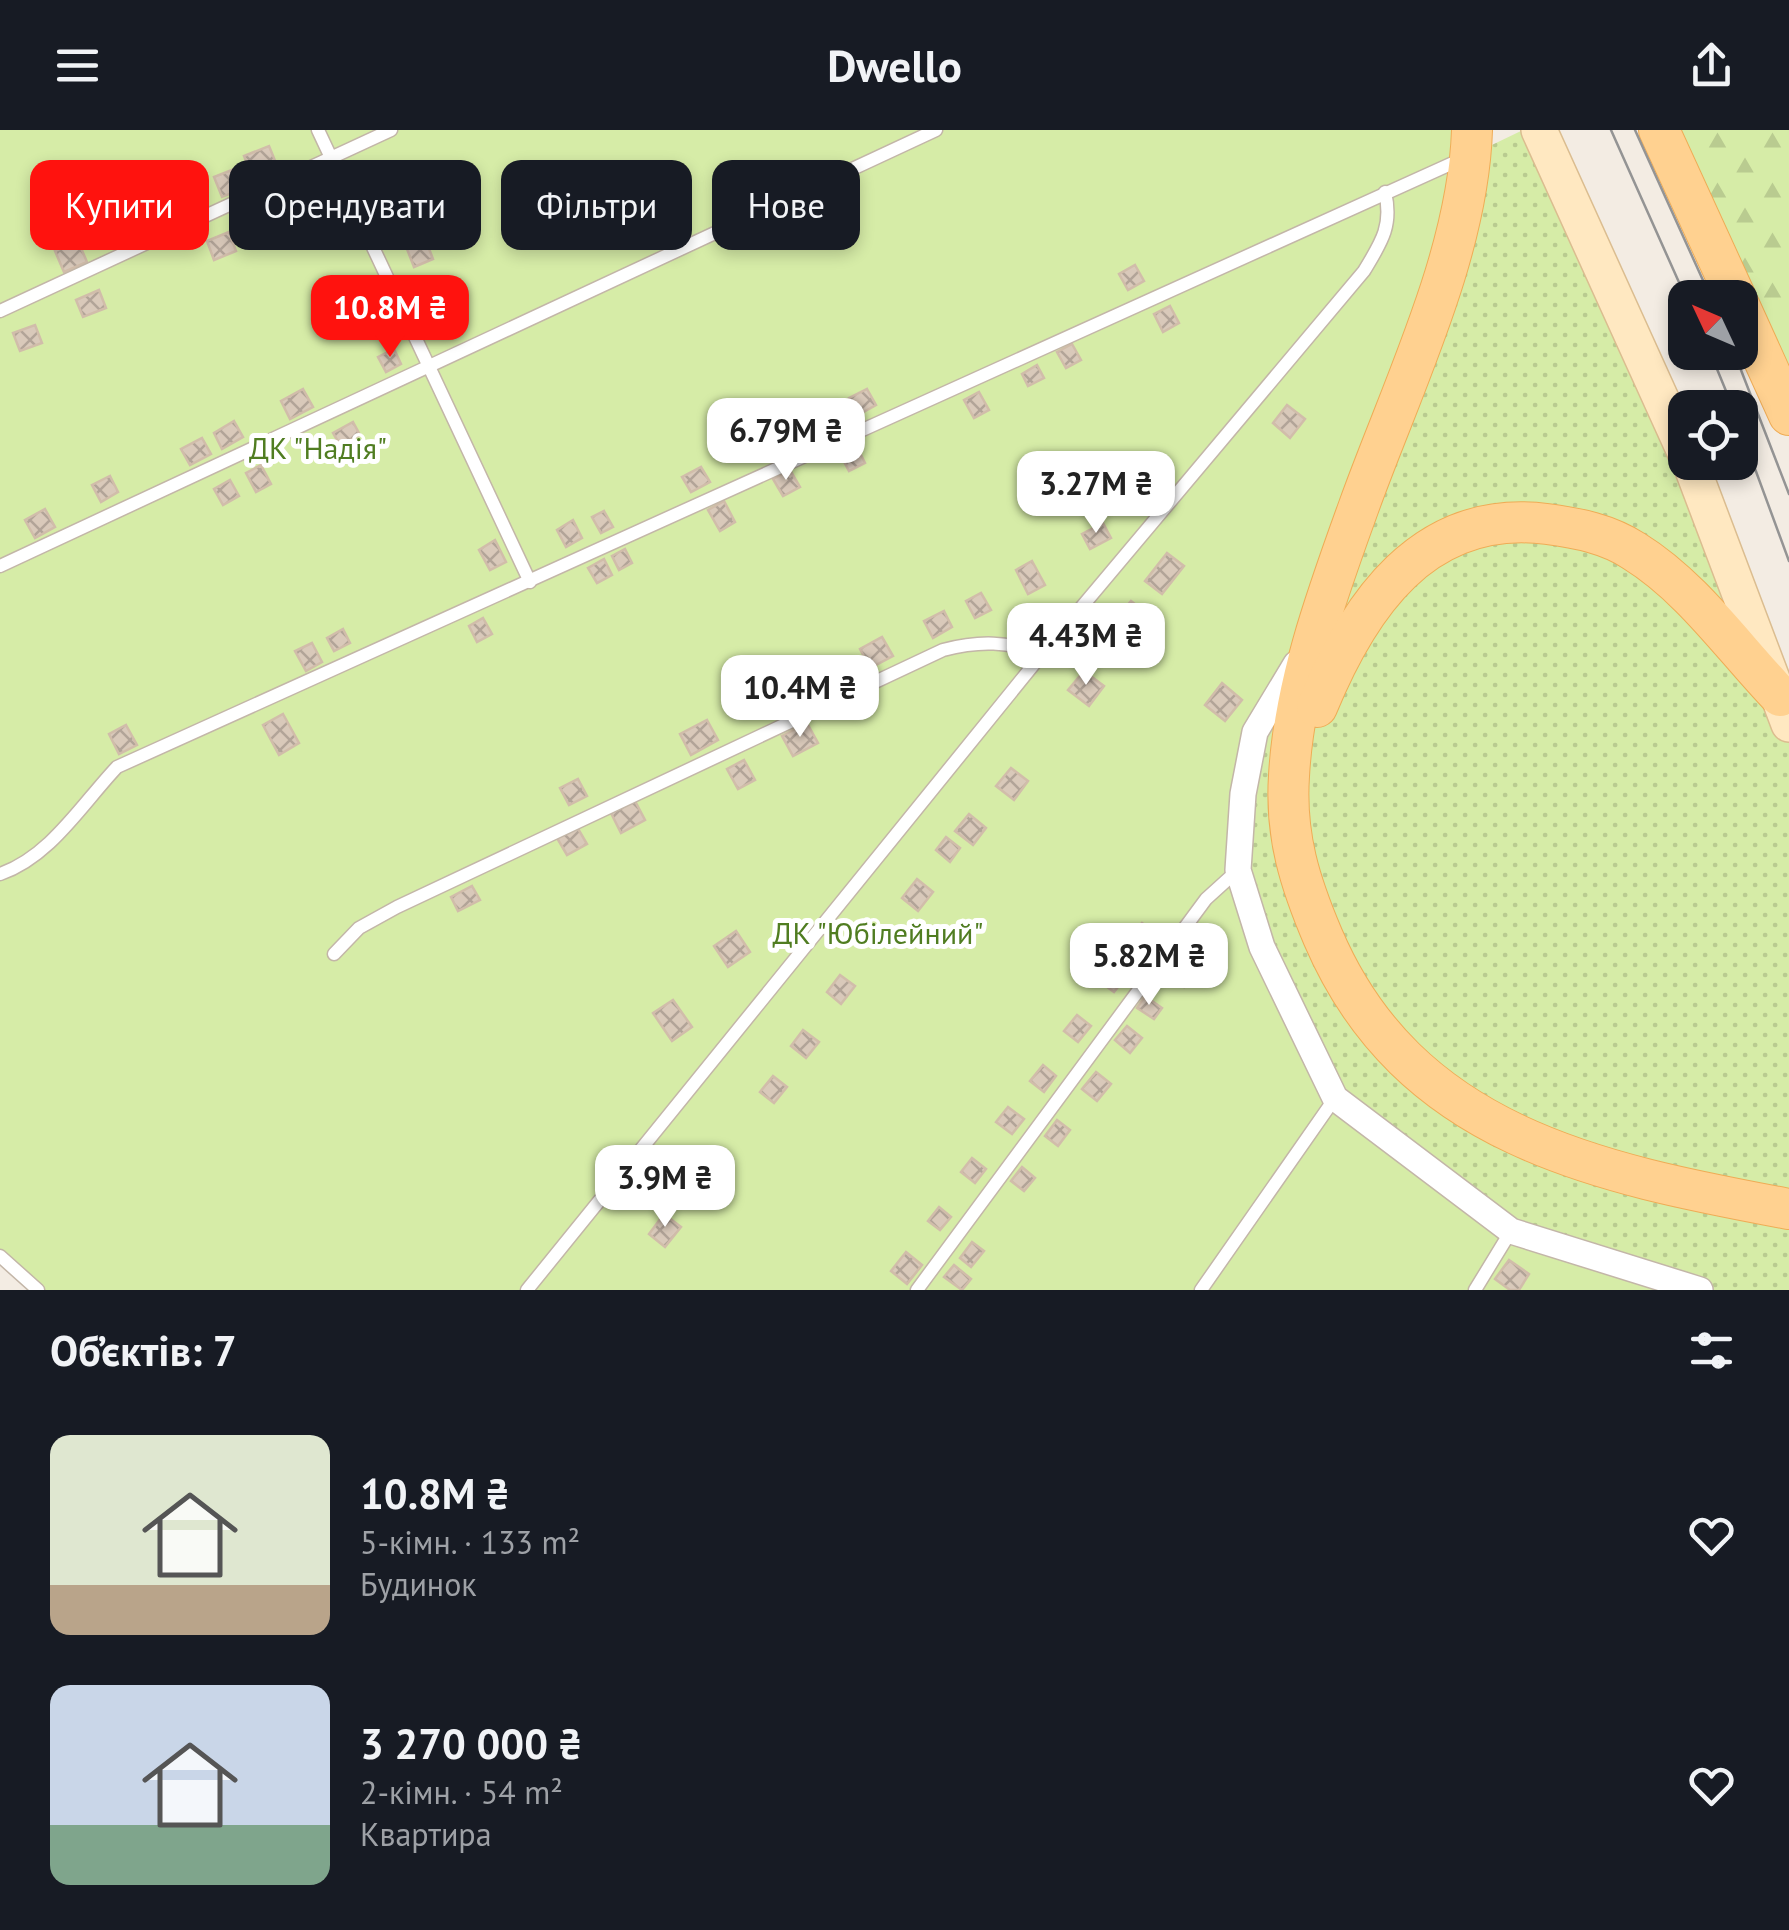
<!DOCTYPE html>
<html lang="uk">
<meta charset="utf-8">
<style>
:root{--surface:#171b24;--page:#242831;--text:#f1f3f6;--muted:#9ea1a6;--accent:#ff120e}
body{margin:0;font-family:"PT Sans",sans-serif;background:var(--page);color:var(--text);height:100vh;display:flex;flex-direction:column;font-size:38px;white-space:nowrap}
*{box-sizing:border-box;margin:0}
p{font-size:32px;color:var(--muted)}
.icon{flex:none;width:55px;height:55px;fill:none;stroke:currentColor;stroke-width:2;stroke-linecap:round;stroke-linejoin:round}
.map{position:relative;height:1160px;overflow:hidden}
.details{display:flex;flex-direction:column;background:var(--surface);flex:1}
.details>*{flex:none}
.hud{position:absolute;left:30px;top:30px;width:1000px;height:90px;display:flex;gap:20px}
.needle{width:65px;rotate:314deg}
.buttons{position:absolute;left:1668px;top:150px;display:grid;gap:20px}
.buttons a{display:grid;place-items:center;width:90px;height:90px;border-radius:20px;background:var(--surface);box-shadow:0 5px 15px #0003;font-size:50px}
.price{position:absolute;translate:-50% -85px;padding:0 22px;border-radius:20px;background:#fff;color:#222;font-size:32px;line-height:65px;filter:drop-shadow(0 2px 5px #0008)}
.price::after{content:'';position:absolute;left:50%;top:60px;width:30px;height:22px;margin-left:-15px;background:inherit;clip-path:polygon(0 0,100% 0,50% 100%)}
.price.selected{background:var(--accent);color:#fff}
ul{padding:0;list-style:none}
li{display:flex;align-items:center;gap:30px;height:250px;padding:0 50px}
li span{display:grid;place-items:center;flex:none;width:280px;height:200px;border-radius:20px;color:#555}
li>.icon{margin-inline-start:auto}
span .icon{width:120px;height:120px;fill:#fffc;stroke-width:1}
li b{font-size:42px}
h2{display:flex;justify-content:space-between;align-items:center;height:120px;padding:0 50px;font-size:42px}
.chip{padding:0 35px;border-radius:20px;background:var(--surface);box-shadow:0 5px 15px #0003;font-size:35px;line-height:90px}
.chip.selected{background:var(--accent);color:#fff}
header{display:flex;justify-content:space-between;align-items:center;height:130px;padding:0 50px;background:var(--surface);font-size:45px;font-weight:700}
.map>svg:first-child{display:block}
</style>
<header><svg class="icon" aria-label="menu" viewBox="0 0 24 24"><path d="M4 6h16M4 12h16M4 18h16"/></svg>Dwello<svg class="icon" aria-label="share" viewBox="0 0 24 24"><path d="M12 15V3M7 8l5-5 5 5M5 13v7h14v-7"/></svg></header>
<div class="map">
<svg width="1789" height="1160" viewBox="0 0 1789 1160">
<defs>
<pattern id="grass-dots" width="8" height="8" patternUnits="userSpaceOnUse" patternTransform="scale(2.5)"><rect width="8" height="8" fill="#d6eca7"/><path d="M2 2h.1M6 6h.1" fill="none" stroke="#b9cb90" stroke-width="1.8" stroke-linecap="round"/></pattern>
<pattern id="forest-firs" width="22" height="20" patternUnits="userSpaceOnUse" patternTransform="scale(2.5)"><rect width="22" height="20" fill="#d6eca7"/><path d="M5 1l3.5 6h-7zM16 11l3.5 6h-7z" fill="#b9cb90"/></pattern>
<pattern id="building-cross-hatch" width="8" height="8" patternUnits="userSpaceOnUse" patternTransform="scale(2.5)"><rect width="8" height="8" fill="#d9c9ba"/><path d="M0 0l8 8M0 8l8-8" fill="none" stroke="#b2a498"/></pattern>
</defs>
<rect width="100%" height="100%" fill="#f3ece3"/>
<!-- grass -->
<path fill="url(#grass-dots)" d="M1523,0H1539L1789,594V1160H1700L1511,1101L1335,968L1238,740L1243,664L1471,25Z"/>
<!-- forest -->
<path fill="url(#forest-firs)" d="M1659,0H1789V285Z"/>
<!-- garden -->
<path fill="#d6eca7" d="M0,0H1472L1360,374L1255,602L1238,740L1335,968L1511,1101L1700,1160H38L0,1126Z"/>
<!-- building -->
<g fill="url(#building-cross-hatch)" stroke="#d1bdaa" stroke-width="2.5">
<path d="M269,16L278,38L253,49L244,26Z"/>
<path d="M234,39L242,59L222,67L214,47Z"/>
<path d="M736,59L744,79L726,87L718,66Z"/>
<path d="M287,70L295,89L274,98L266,79Z"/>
<path d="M139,89L145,103L128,110L122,96Z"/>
<path d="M673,89L682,108L666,115L657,97Z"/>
<path d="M229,102L236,121L214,130L207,111Z"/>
<path d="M78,111L87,132L64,142L55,121Z"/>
<path d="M426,111L433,129L414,137L407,119Z"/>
<path d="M1135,135L1144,151L1128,160L1119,144Z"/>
<path d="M99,160L106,178L83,187L76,170Z"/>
<path d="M1170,176L1179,193L1163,202L1154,184Z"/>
<path d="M35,195L42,213L20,221L13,203Z"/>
<path d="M1072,214L1081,230L1066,238L1057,222Z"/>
<path d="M394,219L401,234L386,242L378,227Z"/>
<path d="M1037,235L1044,248L1028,256L1022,244Z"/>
<path d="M303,259L313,277L290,289L281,271Z"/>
<path d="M867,259L876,275L858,285L849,268Z"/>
<path d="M979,262L989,280L974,288L964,270Z"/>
<path d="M834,274L843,292L830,299L820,281Z"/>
<path d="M1287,275L1305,289L1290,308L1273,293Z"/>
<path d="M234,291L243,307L222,319L214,303Z"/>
<path d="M353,292L360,305L340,315L333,303Z"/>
<path d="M202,308L211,324L190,335L181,319Z"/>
<path d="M856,315L865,333L849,341L840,324Z"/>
<path d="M261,335L271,354L256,362L246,343Z"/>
<path d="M701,337L710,352L691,362L682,347Z"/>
<path d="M790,340L800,357L783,366L773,349Z"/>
<path d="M110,346L118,362L101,372L92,355Z"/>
<path d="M230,350L239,366L223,375L214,359Z"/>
<path d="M724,371L735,392L720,401L708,380Z"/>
<path d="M45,379L55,397L35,408L25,390Z"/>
<path d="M604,381L613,397L601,403L592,387Z"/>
<path d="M573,390L582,408L566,417L557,400Z"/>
<path d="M1103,393L1111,408L1090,419L1082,404Z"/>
<path d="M495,410L506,432L490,440L479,420Z"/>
<path d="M625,419L632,433L619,440L612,426Z"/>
<path d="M1167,423L1184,436L1162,464L1145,451Z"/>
<path d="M604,429L612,445L597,453L588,438Z"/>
<path d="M1032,431L1045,455L1028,464L1016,440Z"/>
<path d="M981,463L991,480L975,488L966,471Z"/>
<path d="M1131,471L1146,483L1135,496L1120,484Z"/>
<path d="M944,481L952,497L933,508L924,491Z"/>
<path d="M483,488L492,504L477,512L469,496Z"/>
<path d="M343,499L350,513L334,521L327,508Z"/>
<path d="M882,507L893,526L870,538L860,519Z"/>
<path d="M312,513L322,532L306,541L295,521Z"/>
<path d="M1084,541L1104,556L1089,576L1068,560Z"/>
<path d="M1222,553L1242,570L1225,591L1205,575Z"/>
<path d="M283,584L299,613L279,625L263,595Z"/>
<path d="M707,590L718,610L691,625L680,604Z"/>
<path d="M807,593L818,613L793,626L782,606Z"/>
<path d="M126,595L137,615L119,624L109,604Z"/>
<path d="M744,630L755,650L738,659L727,639Z"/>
<path d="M1011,638L1028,651L1014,670L996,656Z"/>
<path d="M578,649L587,666L569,675L560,658Z"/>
<path d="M635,671L645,690L621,703L611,683Z"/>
<path d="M969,684L986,698L973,715L955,701Z"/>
<path d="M577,697L587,714L567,725L557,708Z"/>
<path d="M946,707L960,718L950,732L936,720Z"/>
<path d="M917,749L933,762L918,781L902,768Z"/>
<path d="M472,756L480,770L458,781L451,767Z"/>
<path d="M1142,793L1157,804L1143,821L1128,809Z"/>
<path d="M736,801L750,822L728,837L714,816Z"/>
<path d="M1175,833L1192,846L1184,857L1167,845Z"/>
<path d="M1111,835L1126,847L1114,862L1099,851Z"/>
<path d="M840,845L855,856L841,874L827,862Z"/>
<path d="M1145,866L1162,878L1154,889L1137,878Z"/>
<path d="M673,870L692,897L672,911L653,883Z"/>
<path d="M1077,885L1091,896L1078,912L1064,901Z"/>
<path d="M1127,896L1142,908L1130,923L1115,910Z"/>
<path d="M803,900L819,912L806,928L791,916Z"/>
<path d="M1043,935L1056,946L1044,962L1030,951Z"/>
<path d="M1096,942L1111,954L1097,971L1082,959Z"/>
<path d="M773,946L787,957L774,973L760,962Z"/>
<path d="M1008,977L1024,989L1012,1004L996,992Z"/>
<path d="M1057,990L1070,1000L1058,1016L1045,1006Z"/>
<path d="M972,1028L986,1039L975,1053L961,1042Z"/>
<path d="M689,1035L702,1045L689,1062L676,1052Z"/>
<path d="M1022,1037L1035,1048L1024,1061L1011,1051Z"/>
<path d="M939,1077L951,1087L940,1100L928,1091Z"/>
<path d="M664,1084L681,1097L665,1117L649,1104Z"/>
<path d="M972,1112L984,1121L971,1137L960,1128Z"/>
<path d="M906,1122L922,1135L907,1154L891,1141Z"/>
<path d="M1509,1130L1529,1144L1519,1160H1510L1495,1149Z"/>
<path d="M954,1135L971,1149L962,1160L944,1147Z"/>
</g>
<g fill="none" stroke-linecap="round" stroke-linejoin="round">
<!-- service casing -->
<g stroke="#c3b6a8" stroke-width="15">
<g id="service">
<path d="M318,0L530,452"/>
<path d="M0,181L391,0"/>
<path d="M0,436L936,0"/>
<path d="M0,744C50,727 82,674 117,637L1464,28"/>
<path d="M334,824L359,798L397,777L943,520C981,510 1006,512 1043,523"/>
<path d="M0,1126L38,1160"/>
<path d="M527,1160L1043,523L1364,141C1381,113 1393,96 1385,62"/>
<path d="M917,1160L1206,769L1238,740"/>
<path d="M1201,1160L1335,968"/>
<path d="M1475,1160L1511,1101"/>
</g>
</g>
<!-- minor casing -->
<g stroke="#c3b6a8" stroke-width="28">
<path id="minor" d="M1296,534L1255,602L1243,664L1238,740L1262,817L1335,968L1511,1101L1700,1160"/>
</g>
<!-- secondary casing -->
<g stroke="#dbbd90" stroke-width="38">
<g id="secondary">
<path d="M1539,0L1685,322"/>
<path d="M1690,332L1789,594"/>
</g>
</g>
<!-- primary casing -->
<g stroke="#efac56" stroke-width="42">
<g id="primary">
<path d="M1472,0C1468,125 1401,259 1359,376C1328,462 1294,553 1289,646C1285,706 1300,753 1323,807C1408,1006 1597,1043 1789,1079"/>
<path d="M1659,0L1736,168"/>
<path d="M1740,177L1789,285"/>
<path d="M1317,577C1358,477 1423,378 1547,394C1578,398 1608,404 1634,421C1692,457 1733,517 1780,566"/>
</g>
</g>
<!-- service -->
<use href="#service" stroke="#fff" stroke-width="12"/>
<!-- minor -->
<use href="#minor" stroke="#fff" stroke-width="25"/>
<!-- secondary -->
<use href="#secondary" stroke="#ffe8c1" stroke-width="35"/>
<!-- primary -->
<use href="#primary" stroke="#ffd190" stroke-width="40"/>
<!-- tram -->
<g stroke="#949494" stroke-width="2.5">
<path d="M1611,0L1686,168"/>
<path d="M1635,0L1711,168"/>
<path d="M1710,222L1733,278"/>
<path d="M1734,222L1789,364"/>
<path d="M1740,298L1789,431"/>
</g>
</g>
<g text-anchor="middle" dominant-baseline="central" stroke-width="10" stroke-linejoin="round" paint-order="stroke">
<!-- park labels -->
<g font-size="30" fill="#507d21" stroke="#fff">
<text x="318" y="317">ДК "Надія"</text>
<text x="878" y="802">ДК "Юбілейний"</text>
</g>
</g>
</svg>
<div class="buttons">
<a><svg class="needle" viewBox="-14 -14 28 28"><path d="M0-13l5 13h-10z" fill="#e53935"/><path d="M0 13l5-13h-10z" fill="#9ea1a6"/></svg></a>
<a><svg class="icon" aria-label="locate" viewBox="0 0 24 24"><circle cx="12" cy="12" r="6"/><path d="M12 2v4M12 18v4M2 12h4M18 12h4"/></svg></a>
</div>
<b class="price selected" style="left:390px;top:230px">10.8M ₴</b>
<b class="price" style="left:786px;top:353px">6.79M ₴</b>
<b class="price" style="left:1096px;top:406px">3.27M ₴</b>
<b class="price" style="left:1086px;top:558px">4.43M ₴</b>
<b class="price" style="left:800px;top:610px">10.4M ₴</b>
<b class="price" style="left:1149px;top:878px">5.82M ₴</b>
<b class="price" style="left:665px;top:1100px">3.9M ₴</b>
<div class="hud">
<a class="chip selected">Купити</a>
<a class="chip">Орендувати</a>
<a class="chip">Фільтри</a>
<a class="chip">Нове</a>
</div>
</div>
<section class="details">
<h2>Об’єктів: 7<svg class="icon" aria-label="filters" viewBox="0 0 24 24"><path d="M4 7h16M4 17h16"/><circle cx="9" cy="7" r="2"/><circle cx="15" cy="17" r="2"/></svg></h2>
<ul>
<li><span style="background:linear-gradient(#dfe7d0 75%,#b9a48a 0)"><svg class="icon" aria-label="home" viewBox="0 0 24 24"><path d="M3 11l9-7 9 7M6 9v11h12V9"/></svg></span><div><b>10.8M ₴</b><p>5-кімн. · 133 m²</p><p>Будинок</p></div><svg class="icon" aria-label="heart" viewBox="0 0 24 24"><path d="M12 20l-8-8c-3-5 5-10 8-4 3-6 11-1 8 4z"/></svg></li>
<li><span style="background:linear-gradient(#c9d6e8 70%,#7fa58c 0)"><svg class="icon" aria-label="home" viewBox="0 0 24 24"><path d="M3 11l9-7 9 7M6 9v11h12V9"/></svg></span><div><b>3 270 000 ₴</b><p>2-кімн. · 54 m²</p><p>Квартира</p></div><svg class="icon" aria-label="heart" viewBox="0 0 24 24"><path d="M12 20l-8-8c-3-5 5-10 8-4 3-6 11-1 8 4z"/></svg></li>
</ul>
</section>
